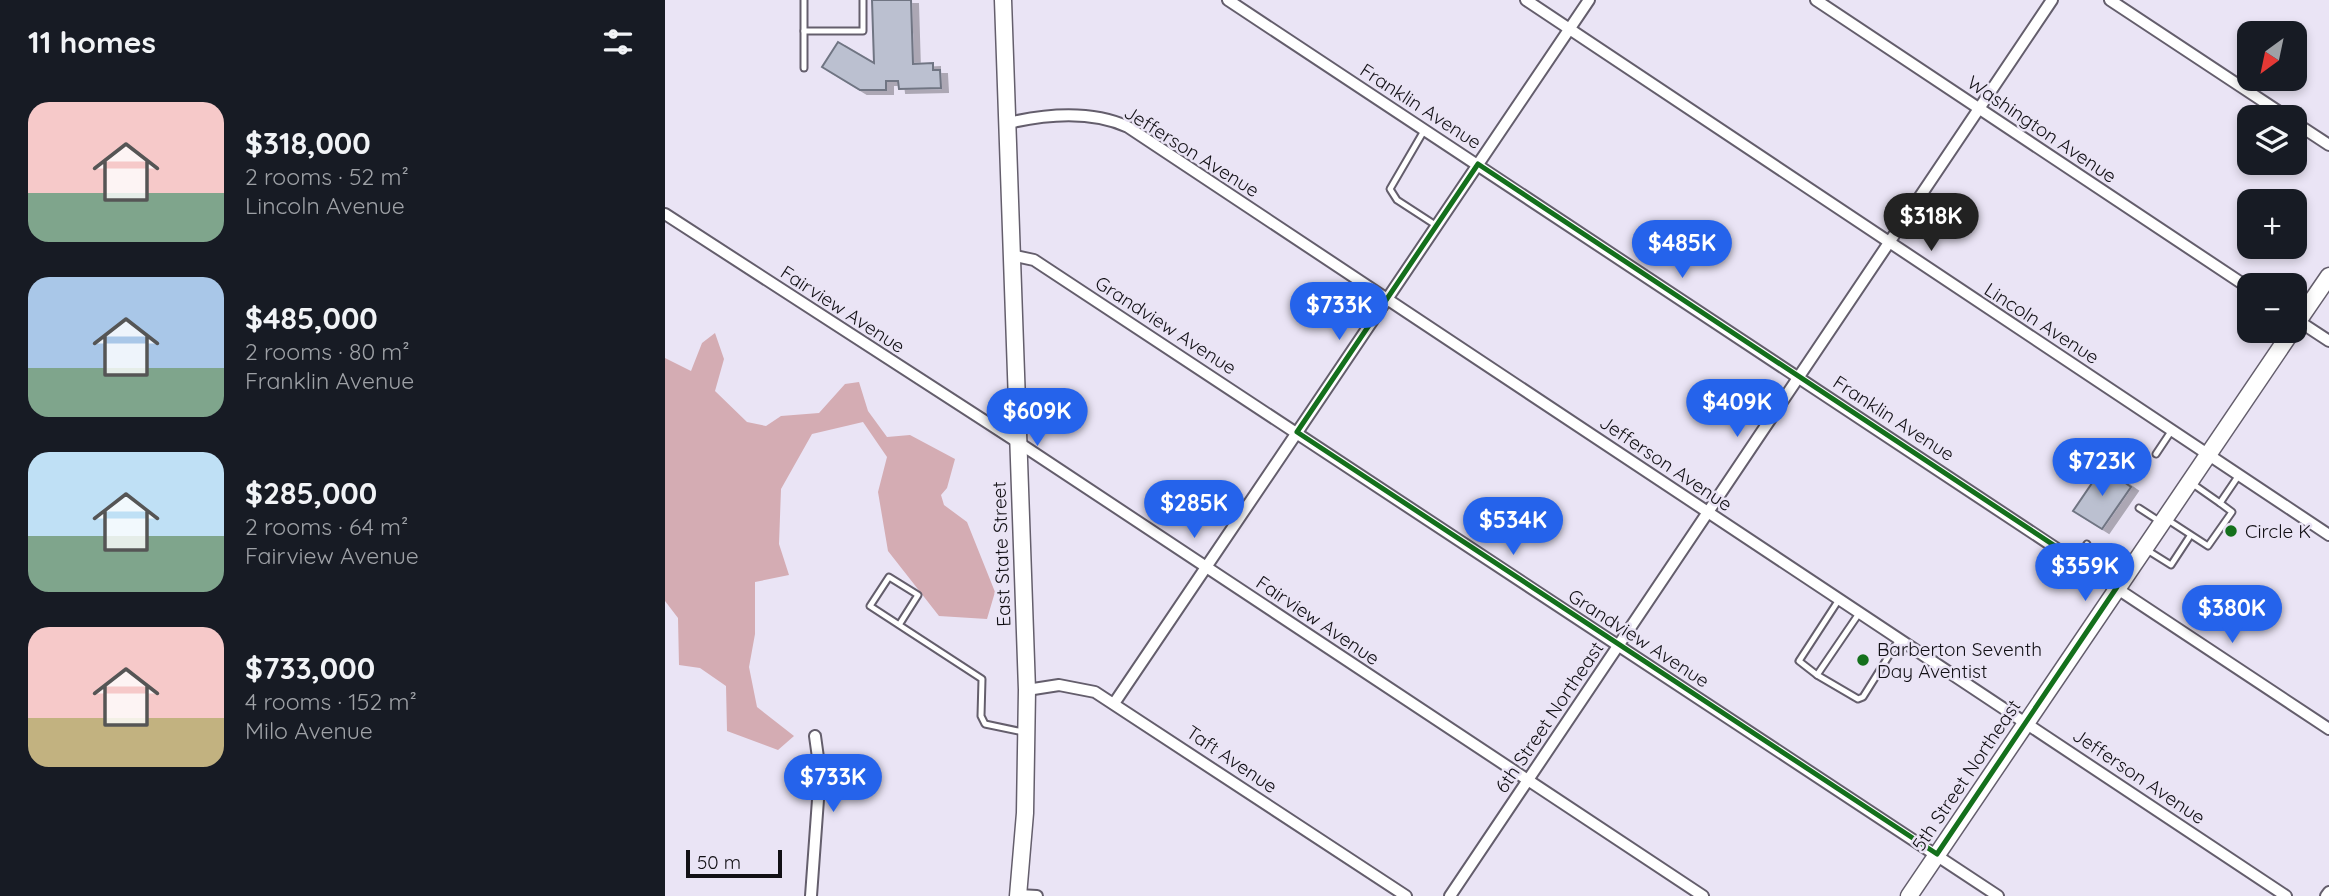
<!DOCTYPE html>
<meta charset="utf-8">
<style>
:root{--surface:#171b24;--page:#242831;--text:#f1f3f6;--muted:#9ea1a6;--accent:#2563eb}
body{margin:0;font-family:Quicksand,sans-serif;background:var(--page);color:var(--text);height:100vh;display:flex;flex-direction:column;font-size:26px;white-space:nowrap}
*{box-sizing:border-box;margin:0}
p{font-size:23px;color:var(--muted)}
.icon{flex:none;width:38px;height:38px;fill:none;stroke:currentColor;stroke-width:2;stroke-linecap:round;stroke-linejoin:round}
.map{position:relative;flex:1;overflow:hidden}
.drawer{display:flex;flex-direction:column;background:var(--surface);width:665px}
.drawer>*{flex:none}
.needle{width:46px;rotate:213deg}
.buttons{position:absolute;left:1572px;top:21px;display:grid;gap:14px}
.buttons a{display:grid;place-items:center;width:70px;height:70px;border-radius:14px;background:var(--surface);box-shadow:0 4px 10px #0003;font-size:35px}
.scale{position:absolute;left:21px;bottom:18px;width:96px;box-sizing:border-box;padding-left:7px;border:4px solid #121015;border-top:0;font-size:19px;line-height:24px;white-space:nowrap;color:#121015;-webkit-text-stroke:5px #eae4f5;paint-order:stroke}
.price{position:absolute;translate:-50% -60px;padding:0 16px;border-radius:24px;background:var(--accent);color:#fff;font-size:23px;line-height:46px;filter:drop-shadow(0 2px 4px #0008)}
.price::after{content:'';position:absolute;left:50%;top:42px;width:21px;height:16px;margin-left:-10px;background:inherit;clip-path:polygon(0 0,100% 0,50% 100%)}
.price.active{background:#222;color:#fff}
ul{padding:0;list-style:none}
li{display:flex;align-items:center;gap:21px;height:175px;padding:0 28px}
li span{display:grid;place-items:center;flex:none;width:196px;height:140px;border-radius:21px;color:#555}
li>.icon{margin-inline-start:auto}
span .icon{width:84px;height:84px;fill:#fffc;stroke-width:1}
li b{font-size:30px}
h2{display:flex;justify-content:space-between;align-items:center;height:84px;padding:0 28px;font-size:30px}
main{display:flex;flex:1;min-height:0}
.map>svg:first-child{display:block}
</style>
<main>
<section class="drawer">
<h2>11 homes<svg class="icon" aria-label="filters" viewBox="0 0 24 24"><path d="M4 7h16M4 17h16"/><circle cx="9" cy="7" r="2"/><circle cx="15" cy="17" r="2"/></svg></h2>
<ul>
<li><span style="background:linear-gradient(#f6c9c9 65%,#7fa58c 0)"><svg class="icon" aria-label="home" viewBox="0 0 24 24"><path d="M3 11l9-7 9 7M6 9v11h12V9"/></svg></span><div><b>$318,000</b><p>2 rooms · 52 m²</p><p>Lincoln Avenue</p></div></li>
<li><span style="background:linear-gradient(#a9c7e8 65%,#7fa58c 0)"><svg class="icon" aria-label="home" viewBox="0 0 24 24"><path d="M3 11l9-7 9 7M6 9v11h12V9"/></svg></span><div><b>$485,000</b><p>2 rooms · 80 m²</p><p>Franklin Avenue</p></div></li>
<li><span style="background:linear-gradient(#bfe0f5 60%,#7fa58c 0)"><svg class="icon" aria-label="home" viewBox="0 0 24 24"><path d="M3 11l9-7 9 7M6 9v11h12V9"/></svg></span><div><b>$285,000</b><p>2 rooms · 64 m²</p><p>Fairview Avenue</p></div></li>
<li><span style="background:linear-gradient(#f6c9c9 65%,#c2b280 0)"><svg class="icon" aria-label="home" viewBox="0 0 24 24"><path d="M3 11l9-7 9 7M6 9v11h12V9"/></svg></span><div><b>$733,000</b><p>4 rooms · 152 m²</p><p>Milo Avenue</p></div></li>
</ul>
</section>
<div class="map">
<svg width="1664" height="896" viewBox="0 0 1664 896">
<defs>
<filter id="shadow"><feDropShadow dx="7" dy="4" stdDeviation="0" flood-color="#0004"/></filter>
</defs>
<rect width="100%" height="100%" fill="#eae4f5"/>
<!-- green -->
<path fill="#d4acb3" d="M50,333L59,359L50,391L82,422L101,426L116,416L154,413L180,384L194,382L203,411L222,437L245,435L290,459L282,488L276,495L279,505L302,522L330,592L322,619L274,616L223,551L213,492L222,457L198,422L147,434L116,489L114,544L124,575L90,582V634L84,667L92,707L129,736L113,750L62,731L61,686L35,668L14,665L13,618L0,601V358L26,371L37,343Z"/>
<!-- building -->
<g fill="#bbc0d0" stroke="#707583" stroke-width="2" filter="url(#shadow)">
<path d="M207,0H246L248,64L268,63V70H275L276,88L234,89L233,81H221V90H195L157,67L173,42L209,63Z"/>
<path d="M1438,467L1466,487L1437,529L1408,511Z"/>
</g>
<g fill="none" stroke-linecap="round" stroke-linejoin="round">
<!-- lane casing -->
<g stroke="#645e6c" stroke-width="9">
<g id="lane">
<path d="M139,0V68"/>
<path d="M139,31H198V0"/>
<path d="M760,129L725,189L732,200L772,226"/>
<path d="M1491,454L1507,430"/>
<path d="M1525,482L1555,503L1574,475"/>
<path d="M1474,508L1494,521"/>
<path d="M1503,520L1543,546L1567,512L1555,503"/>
<path d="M1482,550L1506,565L1525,536"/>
<path d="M1412,560L1422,544"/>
<path d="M1195,612L1152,675L1193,699L1198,697L1235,638"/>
<path d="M234,625L253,595L224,577L205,606L317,679L316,716L320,724L358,732"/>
<path d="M1152,675L1134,661L1175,598"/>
</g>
</g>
<!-- street casing -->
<g stroke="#645e6c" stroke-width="14">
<g id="street">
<path d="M563,0L1664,729"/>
<path d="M861,0L1664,535"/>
<path d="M1151,0L1584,288"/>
<path d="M1445,0L1622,117"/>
<path d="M1629,122L1664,145"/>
<path d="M343,123C382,114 426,110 463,127L1621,896"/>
<path d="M0,214L354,443L1038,896"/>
<path d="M346,255L369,260L1333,896"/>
<path d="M1629,318L1664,341"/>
<path d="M362,690L394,685L430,692L741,896"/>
<path d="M450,702L924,0"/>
<path d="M353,895L372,896"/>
<path d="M146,896L155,772L150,736"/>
<path d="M785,896L1387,0"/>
<path d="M1661,896L1664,892"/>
</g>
</g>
<!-- secondary casing -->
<g stroke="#645e6c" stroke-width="19">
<g id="secondary">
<path d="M338,0L362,690L360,813L353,896"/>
<path d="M1629,327L1664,276"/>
<path d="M1244,896L1627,331"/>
</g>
</g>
<!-- lane -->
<use href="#lane" stroke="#fff" stroke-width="5"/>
<!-- street -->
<use href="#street" stroke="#fff" stroke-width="10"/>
<!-- secondary -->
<use href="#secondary" stroke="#fff" stroke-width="16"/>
</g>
<!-- marked area -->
<path fill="none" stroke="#14701c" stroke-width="5" stroke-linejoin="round" d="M813,164L1452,587L1272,854L632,432Z"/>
<!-- markers -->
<g fill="#14701c" stroke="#eae4f5" stroke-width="2.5">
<circle cx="1566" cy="531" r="7"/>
<circle cx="1198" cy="660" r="7"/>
</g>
<g text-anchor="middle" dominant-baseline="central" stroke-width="5" stroke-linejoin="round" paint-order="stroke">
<!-- street labels -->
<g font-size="19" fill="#121015" stroke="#eae4f5">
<text transform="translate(756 106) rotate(33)">Franklin Avenue</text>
<text transform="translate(1377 129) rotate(34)">Washington Avenue</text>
<text transform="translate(527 151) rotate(32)">Jefferson Avenue</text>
<text transform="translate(178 309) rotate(33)">Fairview Avenue</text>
<text transform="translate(1377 323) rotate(33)">Lincoln Avenue</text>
<text transform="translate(501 325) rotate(33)">Grandview Avenue</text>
<text transform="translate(1229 418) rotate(33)">Franklin Avenue</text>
<text transform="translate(1001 463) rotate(34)">Jefferson Avenue</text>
<text transform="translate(336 554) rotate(-92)">East State Street</text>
<text transform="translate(653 620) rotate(34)">Fairview Avenue</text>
<text transform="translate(974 638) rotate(33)">Grandview Avenue</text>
<text transform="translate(884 717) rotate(-56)">6th Street Northeast</text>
<text transform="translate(567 759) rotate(34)">Taft Avenue</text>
<text transform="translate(1301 775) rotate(-56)">5th Street Northeast</text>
<text transform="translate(1474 776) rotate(34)">Jefferson Avenue</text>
</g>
<!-- poi labels -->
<g font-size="19" fill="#121015" stroke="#eae4f5" text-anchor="start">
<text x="1580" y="531">Circle K</text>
<text x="1212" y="649">Barberton Seventh<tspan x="1212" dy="22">Day Aventist</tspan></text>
</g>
</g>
</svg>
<div class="buttons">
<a><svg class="needle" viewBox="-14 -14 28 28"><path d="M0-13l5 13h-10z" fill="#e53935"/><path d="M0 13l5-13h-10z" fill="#9ea1a6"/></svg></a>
<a><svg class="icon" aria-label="layers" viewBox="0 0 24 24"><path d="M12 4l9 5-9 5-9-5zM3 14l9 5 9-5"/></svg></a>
<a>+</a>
<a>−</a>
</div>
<div class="scale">50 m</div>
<b class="price active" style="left:1266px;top:253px">$318K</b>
<b class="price" style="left:1017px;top:280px">$485K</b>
<b class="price" style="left:674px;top:342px">$733K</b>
<b class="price" style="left:1072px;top:439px">$409K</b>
<b class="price" style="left:372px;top:448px">$609K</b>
<b class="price" style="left:1437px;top:498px">$723K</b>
<b class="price" style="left:529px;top:540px">$285K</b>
<b class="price" style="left:848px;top:557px">$534K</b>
<b class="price" style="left:1420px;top:603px">$359K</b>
<b class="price" style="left:1567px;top:645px">$380K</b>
<b class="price" style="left:168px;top:814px">$733K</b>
</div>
</main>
